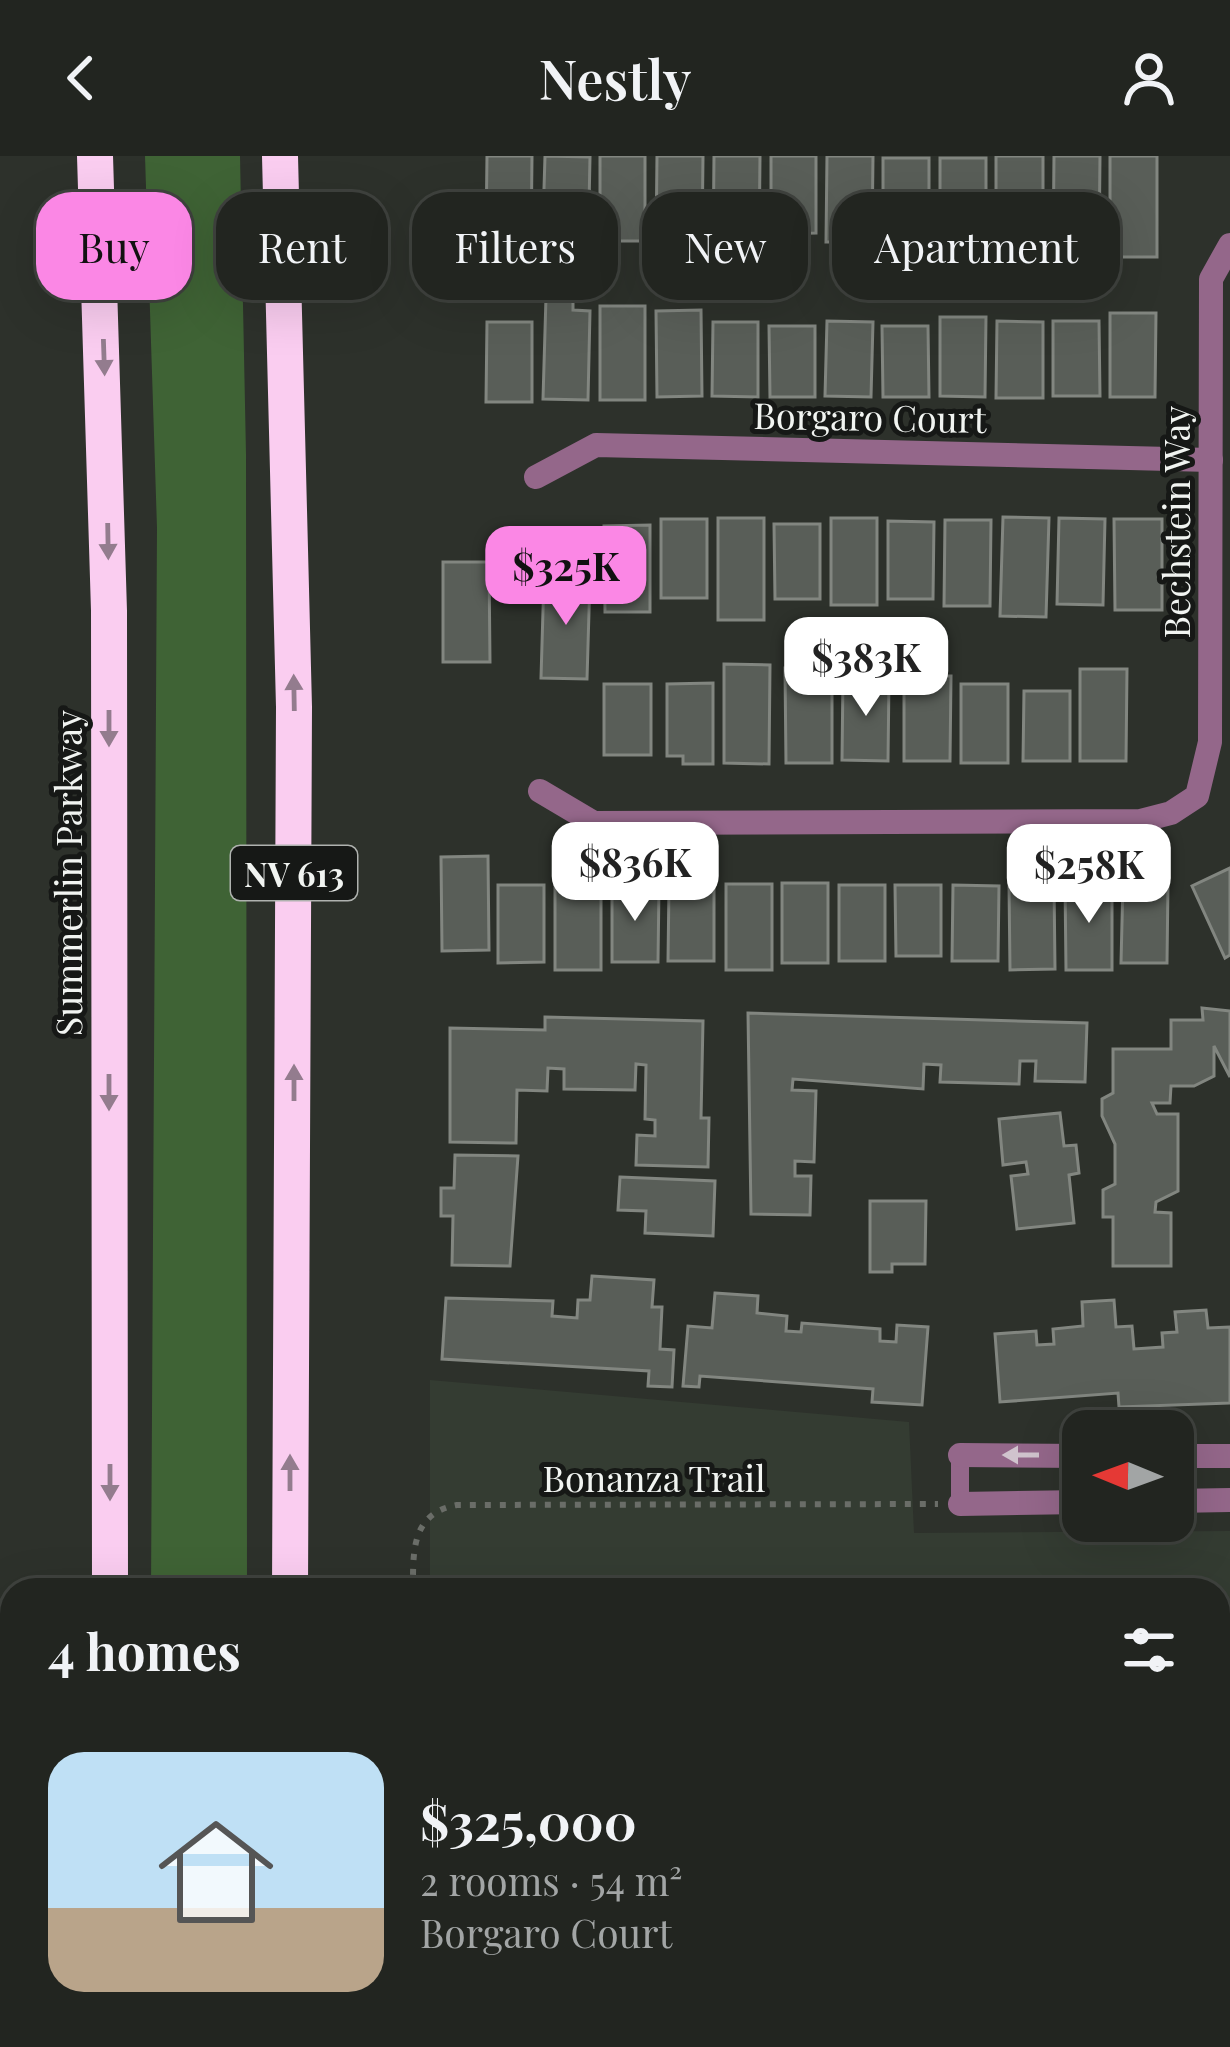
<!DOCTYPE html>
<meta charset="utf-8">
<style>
:root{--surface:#222520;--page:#2a2d29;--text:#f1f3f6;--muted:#a2a5a5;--line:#3f423e;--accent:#fb87e5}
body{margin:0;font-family:"Playfair Display",serif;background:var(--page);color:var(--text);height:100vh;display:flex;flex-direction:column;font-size:45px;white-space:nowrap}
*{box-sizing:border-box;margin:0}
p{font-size:39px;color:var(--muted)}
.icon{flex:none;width:66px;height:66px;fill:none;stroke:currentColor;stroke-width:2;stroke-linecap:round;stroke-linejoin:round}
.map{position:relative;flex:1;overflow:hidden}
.details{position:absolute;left:0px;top:1422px;width:1230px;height:471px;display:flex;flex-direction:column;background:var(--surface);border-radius:36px 36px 0 0;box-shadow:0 12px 48px #0002,0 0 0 3px var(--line)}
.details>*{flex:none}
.hud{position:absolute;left:36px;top:36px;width:1158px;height:108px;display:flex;gap:24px}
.needle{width:78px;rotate:271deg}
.buttons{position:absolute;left:1062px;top:1254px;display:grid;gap:24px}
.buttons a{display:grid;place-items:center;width:132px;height:132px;border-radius:24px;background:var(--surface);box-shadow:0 12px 48px #0002,0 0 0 3px var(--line);font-size:60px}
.price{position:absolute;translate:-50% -102px;padding:0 27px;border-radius:24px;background:#fff;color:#222;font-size:39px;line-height:78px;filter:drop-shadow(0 3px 6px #0008)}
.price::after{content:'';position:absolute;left:50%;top:72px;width:36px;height:27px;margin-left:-18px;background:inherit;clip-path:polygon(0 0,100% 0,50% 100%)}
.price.selected{background:var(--accent);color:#111}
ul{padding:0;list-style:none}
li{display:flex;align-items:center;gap:36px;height:300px;padding:0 48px}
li+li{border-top:3px solid var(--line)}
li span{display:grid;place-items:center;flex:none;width:336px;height:240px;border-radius:36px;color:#555}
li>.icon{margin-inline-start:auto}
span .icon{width:144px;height:144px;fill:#fffc;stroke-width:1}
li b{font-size:51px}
h2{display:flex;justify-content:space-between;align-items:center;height:144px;padding:0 48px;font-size:51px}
.chip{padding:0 42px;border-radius:36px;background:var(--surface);box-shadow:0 12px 48px #0002,0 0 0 3px var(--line);font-size:42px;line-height:108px}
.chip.selected{background:var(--accent);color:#111}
header{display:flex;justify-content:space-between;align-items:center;height:156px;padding:0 48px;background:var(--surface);font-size:54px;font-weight:600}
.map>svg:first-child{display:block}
</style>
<header><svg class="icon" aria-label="back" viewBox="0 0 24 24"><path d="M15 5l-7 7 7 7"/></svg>Nestly<svg class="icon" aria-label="person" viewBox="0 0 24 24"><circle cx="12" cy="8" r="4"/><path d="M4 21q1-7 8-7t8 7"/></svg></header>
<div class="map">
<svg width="1230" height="1891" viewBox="0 0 1230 1891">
<rect width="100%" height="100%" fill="#2d312b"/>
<!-- built -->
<path fill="#343c32" d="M430,1224L909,1266L914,1377L1230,1375V1797H1218V1434H430Z"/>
<!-- green -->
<g fill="#3f6335">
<path d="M145,0H240L246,298L247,1434H151L157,372Z"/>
<rect x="149" y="1881" width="99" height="10"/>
</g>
<!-- building -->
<g fill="#595e58" stroke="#828680" stroke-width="3">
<path d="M487,0H532L531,94H502L503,78H486Z"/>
<path d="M545,0L590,1L588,99L542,98Z"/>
<rect x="600" y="0" width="45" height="85"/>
<path d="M657,0H703L702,90L656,89Z"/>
<path d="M714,0H760L759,100H713Z"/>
<path d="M771,0H816V77L771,78Z"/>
<path d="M827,0H873L872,86H826Z"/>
<rect x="996" y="0" width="47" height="91"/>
<path d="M1054,0H1100L1099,100H1053Z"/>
<rect x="1110" y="0" width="47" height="101"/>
<rect x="883" y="2" width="46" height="69"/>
<path d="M940,2H986V92L940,91Z"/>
<path d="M546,141L573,142V154L590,155L588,244L543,243Z"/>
<rect x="600" y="150" width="45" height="94"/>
<path d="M701,154L702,240L657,241L656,155Z"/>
<path d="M1110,157H1156L1155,241H1110Z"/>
<path d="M940,161H986L985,241L940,240Z"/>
<path d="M827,165L873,166L871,241L825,240Z"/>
<path d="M997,165L1043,166V242H996Z"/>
<path d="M1053,165H1099L1100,240H1053Z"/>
<path d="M487,166H532V246H486Z"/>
<path d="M713,166H758V241L712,240Z"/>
<path d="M769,170H815V241H770Z"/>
<path d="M882,170H928L929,241H883Z"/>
<path d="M1003,361L1049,362L1046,461L1000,460Z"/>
<rect x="718" y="362" width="46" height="102"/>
<rect x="831" y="362" width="46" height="87"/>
<path d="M1059,362L1105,363L1103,449L1057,448Z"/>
<rect x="661" y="363" width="46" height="79"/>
<path d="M1114,363H1162V454H1115Z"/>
<path d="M945,364H991L990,450H944Z"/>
<path d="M888,365L934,366L933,443H888Z"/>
<path d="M774,368H820V443H775Z"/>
<path d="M650,369V456H605L604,370Z"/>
<path d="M443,406H489L490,506H443Z"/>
<path d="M544,421L590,422L587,523L541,522Z"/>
<path d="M724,508L770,509L769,608L724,607Z"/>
<path d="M785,512H832V607H786Z"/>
<path d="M1080,513H1127L1126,605H1080Z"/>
<path d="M904,520H951L950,605H904Z"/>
<path d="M843,521L889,522L888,605L842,604Z"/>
<path d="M713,527V608H683V600H667V528Z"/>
<rect x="604" y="528" width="47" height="71"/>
<rect x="961" y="528" width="47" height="79"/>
<path d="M1024,535H1070V605H1023Z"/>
<path d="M488,700L489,794L442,795L441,701Z"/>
<path d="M1230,712V799L1225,802L1192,730Z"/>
<path d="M1065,726H1112V814H1066Z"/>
<path d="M1123,726L1168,727L1167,807H1121Z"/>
<rect x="782" y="727" width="46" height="80"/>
<path d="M1054,727L1055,813L1010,814L1009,728Z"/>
<rect x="555" y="728" width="46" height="86"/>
<rect x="726" y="728" width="46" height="86"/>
<path d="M498,729H544V806L498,807Z"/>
<rect x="839" y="729" width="46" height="76"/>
<path d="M895,729H941V800H896Z"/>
<path d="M953,729L999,730L998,805H952Z"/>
<path d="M612,730H659L658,806H612Z"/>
<path d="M669,730H714V805H668Z"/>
<path d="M1202,852L1230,855V921L1214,890V920L1194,930H1171L1170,947H1152L1157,958H1178V1035L1156,1046L1155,1056L1171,1057V1110H1113V1061H1103V1034L1115,1028V988L1102,960V943L1113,937V893H1171V864H1203Z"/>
<path d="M748,857L1087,867L1085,926L1035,925L1036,905H1020L1019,928L940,926L941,909L924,908L923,933L793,923L792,934L816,935L814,1006L795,1005V1020H811L810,1059L751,1058Z"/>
<path d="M545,861L703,865L701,962H709L708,1011L636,1009L637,979L655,980V964L645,963L646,909L636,908L635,934L564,933V913L548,912L547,935L517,934L516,987L450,986V872L545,874Z"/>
<path d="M1060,957L1064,990L1076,989L1079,1017L1069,1019L1074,1067L1017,1073L1011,1020L1028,1018L1026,1006L1003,1009L999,963Z"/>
<path d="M455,999L518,1000L510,1110L452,1109L453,1060H441V1032H454Z"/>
<path d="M620,1021L715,1025L713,1080L645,1077L646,1055L618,1054Z"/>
<path d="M870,1045H926L925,1108H892V1116H870Z"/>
<path d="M592,1120L654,1124L652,1151H662L660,1193L674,1194L672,1231L648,1230L649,1215L442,1203L446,1142L553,1145L552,1160L577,1162L578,1144H590Z"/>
<path d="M715,1137L758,1140L757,1157L787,1160L786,1175L801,1176L802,1167L880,1173V1185L896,1186L897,1169L928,1171L922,1249L872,1246L873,1233L700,1220L699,1231L683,1230L688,1170L712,1172Z"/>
<path d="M1114,1144L1116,1171L1132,1170L1134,1193L1163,1191L1162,1177L1177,1176L1175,1156L1206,1154L1208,1172L1230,1171V1247L1119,1251L1118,1237L1000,1246L995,1178L1036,1175L1037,1189L1054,1188L1053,1173L1083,1170L1082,1146Z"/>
<path d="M1230,1459V1496H1218V1460Z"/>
<rect x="1218" y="1512" width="12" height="95"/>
<path d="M1230,1648V1741H1218V1649Z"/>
<path d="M1218,1815H1230V1891H1204V1881H1218Z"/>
<path d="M641,1881H738L737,1891H641Z"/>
<path d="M874,1881V1891H785L783,1881Z"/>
<rect x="922" y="1881" width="95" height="10"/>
<rect x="1062" y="1881" width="95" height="10"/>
</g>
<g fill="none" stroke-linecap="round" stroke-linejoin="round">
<!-- path -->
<g stroke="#6a6d68" stroke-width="6" stroke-dasharray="6 9" stroke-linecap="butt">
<path d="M413,1434C413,1396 411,1357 457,1349L938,1348"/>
<path d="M0,1540H12"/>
</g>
<!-- service -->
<path stroke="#94678a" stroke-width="18" d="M960,1299V1348"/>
<!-- minor -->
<g stroke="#94678a" stroke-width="24">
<path d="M536,321L596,289L1211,304"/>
<path d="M540,635L594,667L1140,665L1171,657L1197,640L1210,586L1211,123L1230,89"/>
<path d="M960,1299L1083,1300"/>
<path d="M1173,1300H1230"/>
<path d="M1173,1345L1230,1344"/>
<path d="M960,1348L1083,1346"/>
</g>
<!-- motorway -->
<g stroke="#facdf0" stroke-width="36">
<path d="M95,0L109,455L110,1434"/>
<path d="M280,0L294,551L290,1434"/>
<path d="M111,1881V1891"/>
<path d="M292,1881V1891"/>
</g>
</g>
<!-- one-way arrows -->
<defs><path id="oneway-solid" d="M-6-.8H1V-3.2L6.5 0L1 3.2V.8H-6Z" transform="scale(3)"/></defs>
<g fill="#937c8e">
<use href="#oneway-solid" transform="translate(104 201) rotate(88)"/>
<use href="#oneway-solid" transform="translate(108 385) rotate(89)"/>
<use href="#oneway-solid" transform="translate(294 537) rotate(-91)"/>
<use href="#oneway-solid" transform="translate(109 572) rotate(90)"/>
<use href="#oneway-solid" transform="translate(294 927) rotate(-90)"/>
<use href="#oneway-solid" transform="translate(109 936) rotate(90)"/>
<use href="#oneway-solid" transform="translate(290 1317) rotate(-90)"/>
<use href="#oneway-solid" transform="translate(110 1326) rotate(90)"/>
</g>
<use fill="#d0c3cd" href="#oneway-solid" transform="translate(1021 1299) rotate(-180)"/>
<g text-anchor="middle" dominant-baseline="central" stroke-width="10" stroke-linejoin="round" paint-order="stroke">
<!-- shield labels -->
<rect fill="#161816" stroke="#afb2af" stroke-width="3" x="231" y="690" width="126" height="54" rx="9"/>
<g font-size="33" font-weight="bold" fill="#f1f4f1">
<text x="294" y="717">NV 613</text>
</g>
<!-- street labels -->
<g font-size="36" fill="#f1f4f1" stroke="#161816">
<text transform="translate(870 260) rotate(1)">Borgaro Court</text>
<text transform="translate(1175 366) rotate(-90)">Bechstein Way</text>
<text transform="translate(67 717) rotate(-90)">Summerlin Parkway</text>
<text x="654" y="1321">Bonanza Trail</text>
</g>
</g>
</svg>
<div class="buttons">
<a><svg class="needle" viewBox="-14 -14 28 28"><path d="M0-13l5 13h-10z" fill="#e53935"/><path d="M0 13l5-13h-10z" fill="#a2a5a5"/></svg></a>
</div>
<b class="price selected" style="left:566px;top:472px">$325K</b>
<b class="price" style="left:866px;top:563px">$383K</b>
<b class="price" style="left:635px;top:768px">$836K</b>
<b class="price" style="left:1089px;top:770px">$258K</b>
<div class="hud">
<a class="chip selected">Buy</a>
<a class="chip">Rent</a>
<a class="chip">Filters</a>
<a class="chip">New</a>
<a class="chip">Apartment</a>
</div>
<section class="details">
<h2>4 homes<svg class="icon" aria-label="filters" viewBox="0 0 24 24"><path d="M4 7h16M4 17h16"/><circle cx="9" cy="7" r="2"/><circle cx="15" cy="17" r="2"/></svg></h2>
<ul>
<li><span style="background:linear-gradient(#bfe0f5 65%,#b9a48a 0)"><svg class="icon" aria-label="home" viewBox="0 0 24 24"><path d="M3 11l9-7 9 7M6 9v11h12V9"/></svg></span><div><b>$325,000</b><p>2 rooms · 54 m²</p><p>Borgaro Court</p></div></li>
</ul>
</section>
</div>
